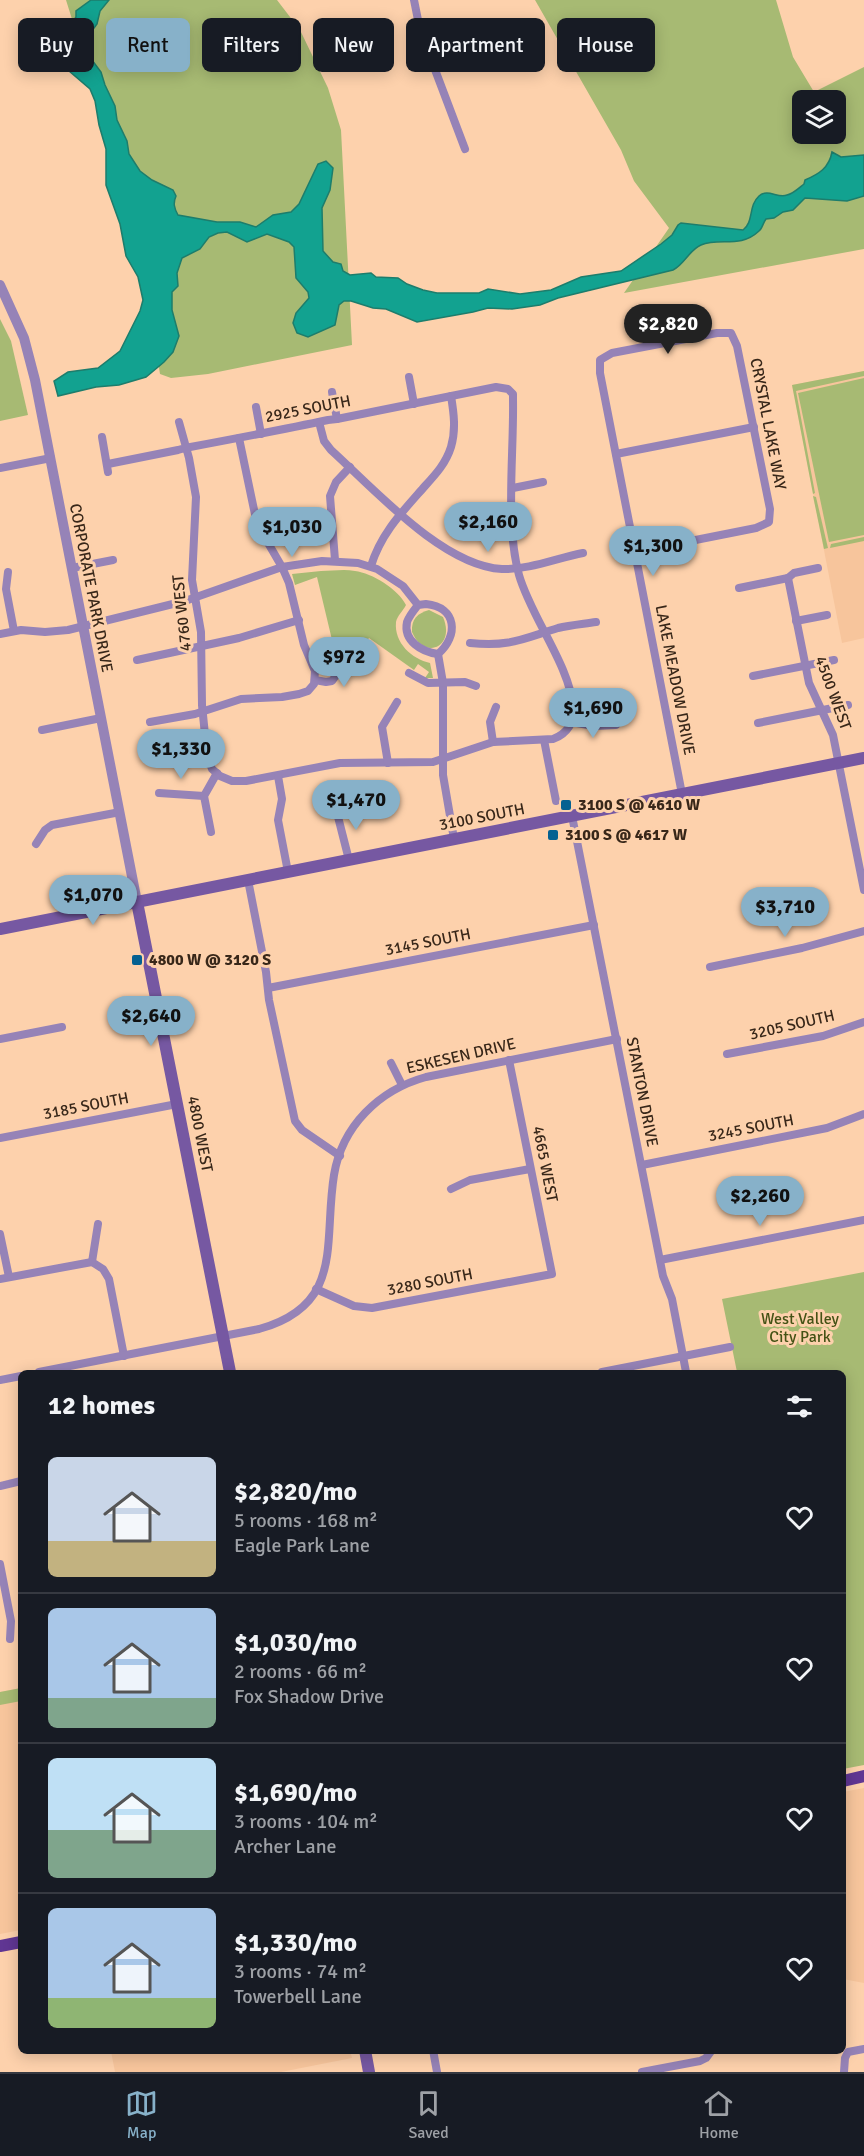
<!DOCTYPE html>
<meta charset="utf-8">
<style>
:root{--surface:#171b24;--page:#242831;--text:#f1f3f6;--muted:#9ea1a6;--line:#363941;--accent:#87b1c9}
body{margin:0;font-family:Signika,sans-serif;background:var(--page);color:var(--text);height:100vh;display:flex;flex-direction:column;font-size:22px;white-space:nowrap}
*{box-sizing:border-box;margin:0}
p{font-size:20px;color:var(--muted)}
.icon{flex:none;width:33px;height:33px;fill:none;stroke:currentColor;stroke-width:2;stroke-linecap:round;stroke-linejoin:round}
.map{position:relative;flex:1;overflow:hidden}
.details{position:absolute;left:18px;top:1370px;width:828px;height:684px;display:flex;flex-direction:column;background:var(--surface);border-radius:9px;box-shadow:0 3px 15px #0003}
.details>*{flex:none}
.top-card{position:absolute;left:18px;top:18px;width:828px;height:54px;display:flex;gap:12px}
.tools{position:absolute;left:792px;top:90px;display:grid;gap:12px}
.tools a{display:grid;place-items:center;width:54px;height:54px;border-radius:9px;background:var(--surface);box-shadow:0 3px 15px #0003;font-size:30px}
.price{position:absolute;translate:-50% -51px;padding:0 14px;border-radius:21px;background:var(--accent);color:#111;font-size:20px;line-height:39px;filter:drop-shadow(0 2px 3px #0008)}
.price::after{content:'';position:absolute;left:50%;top:36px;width:18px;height:14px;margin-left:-9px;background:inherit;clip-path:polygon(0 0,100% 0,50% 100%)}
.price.selected{background:#222;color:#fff}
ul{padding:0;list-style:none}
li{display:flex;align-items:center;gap:18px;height:150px;padding:0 30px}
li+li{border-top:2px solid var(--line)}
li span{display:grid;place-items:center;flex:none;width:168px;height:120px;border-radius:9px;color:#555}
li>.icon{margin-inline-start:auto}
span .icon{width:72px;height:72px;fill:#fffc;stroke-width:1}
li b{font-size:26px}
h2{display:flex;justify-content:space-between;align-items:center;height:72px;padding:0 30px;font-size:26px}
.chip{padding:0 21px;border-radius:9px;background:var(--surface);box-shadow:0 3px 15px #0003;font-size:21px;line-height:54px}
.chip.selected{background:var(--accent);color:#111}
.tabs{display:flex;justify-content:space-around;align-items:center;height:84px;border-top:2px solid var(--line);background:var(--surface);font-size:16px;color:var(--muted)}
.tabs a{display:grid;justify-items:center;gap:3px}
.tabs .selected{color:var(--accent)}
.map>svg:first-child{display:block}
</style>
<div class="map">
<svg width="864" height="2072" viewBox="0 0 864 2072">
<rect width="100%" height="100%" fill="#fdd1ac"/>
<!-- built -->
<g fill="#f7c59c">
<path d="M864,371V638L842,643L792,385Z"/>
<path d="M21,1688V1930L0,1934V1692Z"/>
<path d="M864,1788V1983L843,1979V1792Z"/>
<path d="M350,2050L352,2058L281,2072H115L111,2051Z"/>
</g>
<!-- green -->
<g fill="#a7ba73" fill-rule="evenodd">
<path d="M66,0H277L300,30L328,88L341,130L352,345L208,374L171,378L160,374L125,142L81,48Z"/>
<path d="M535,0H776L793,57L814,92L864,67V249L624,293L669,228L634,181L621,150ZM802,100H836V134H802Z"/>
<path d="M0,319L11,341L28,415L0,421Z"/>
<path d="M864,371V376L796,391L815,493L813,494L792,385Z"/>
<path d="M864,378V535L829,542L798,393Z"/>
<path d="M813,496L816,497L828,548L824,549Z"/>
<path d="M864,537V541L830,548L831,544Z"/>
<path d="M321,571C332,571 344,569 355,571C372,573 398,589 406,605C403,611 397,616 396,622C394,643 412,659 430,663L433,678H425L429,672L418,664L414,670L369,638L358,653L350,648L338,665L317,577L295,585L292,574Z"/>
<path d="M429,610L443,617C456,647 424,661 412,632C411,619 418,613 429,610Z"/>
<path d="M864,1272V1765L843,1769V1372H737L722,1299Z"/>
<path d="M21,1688V1701L0,1705V1692Z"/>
</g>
<!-- water -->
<path fill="#12a290" stroke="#1d7d6c" stroke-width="1.5" d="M91,0H109L100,11L97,24L83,43V48L101,72L105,85L115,106L117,120L127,141L129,154L140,171L152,180L173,190L176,196C173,203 174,208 178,215L217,222H240L256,227L273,215L291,212L299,204L318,164L326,161L333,168L330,190L322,208L323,251L333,262L341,264L343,271L350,275L371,273L376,277L398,278L407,284L423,290L437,293H479L488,289L520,294L551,290L581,277L621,271L661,244L672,235L678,225L681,223L743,230C754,222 748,206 759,196C768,188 778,199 787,195C793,194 799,188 804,184L805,180C819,174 829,168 832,152L841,157L864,155V196L847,201L805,198L793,210L783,212L774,218L766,219C763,223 762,229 759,231C740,249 720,237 701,245C689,250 685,264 673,270L558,298L540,305L512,309L488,308L473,312L417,322L386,309L373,308L351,301H344L339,305L335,325L308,337L297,333L293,323L296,313L309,298L308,292L296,278L294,247L289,242L267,234L247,242L227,232L218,233L209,237L200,249L182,258L177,273L178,286L172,292V310L179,336L173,352L164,362L146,377L119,385L96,387L58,396L54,381L68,372L98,368L120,351L140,311L143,300L138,277L126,256L120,224L106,185V149L99,125L95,101L90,89L68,70L66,64L61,36L67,27L71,25L76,17V11Z"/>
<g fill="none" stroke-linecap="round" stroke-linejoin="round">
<!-- minor -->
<g stroke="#9683b7" stroke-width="8">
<path d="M414,0L420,30L465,149"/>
<path d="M409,377L414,404"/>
<path d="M332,392L337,419"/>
<path d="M256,407L261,434"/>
<path d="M319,422L324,441L331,450C374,489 443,566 502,569C529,570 557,558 583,553"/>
<path d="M102,437L108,472"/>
<path d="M616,454L754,427"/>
<path d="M108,464L178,450L185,448C233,439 281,430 328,420L337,419L496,387L508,389L513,394V400C514,454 505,524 519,575C531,617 570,666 573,707C575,722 567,734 553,739L493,742L433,762L340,763L246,781H232L220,776L212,769L207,755L202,705L201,632L192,580L196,497L189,458L179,422"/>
<path d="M0,468L51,458"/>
<path d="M513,488L543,482"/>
<path d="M635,552L756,528L769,522L770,509L737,346L731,333H717L612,353L600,360V373L682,794"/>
<path d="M335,560L330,496L336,482L350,467"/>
<path d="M371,566C381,533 403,511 425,486C436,474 446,463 451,447C456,430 454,414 451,396"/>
<path d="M72,568L113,560"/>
<path d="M8,572L6,589L14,631"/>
<path d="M788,578L809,683L833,735L864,890"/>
<path d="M739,588L788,578L794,573L818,568"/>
<path d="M426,604C457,607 459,636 438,654C422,652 403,641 407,622C409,616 414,610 418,605Z"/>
<path d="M796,621L827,615"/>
<path d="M0,634L21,630L45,632L68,630L185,601L282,567L322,561L358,563L377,569L403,586L418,605"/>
<path d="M470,643C510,647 522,639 558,628C570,625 583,624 596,622"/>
<path d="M438,654L443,683V775L454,839"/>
<path d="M137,660L239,638L299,620"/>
<path d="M409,673L428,683L465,682L476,686"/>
<path d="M753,676L834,660"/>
<path d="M315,680L326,682L332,681L353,652"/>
<path d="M150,722L195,714L241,699L282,697L299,694L308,691L314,684L315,671L304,645L289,583L282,567L257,524L239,438"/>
<path d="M571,722L594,726L616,725"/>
<path d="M758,723L848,705"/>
<path d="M42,730L101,718"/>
<path d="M544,740L556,801"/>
<path d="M493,742L490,722L496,707"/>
<path d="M388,763L382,727L397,702"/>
<path d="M278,776L282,799L278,820L288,872"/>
<path d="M159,793L204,796"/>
<path d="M336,809L349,860"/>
<path d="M572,816L663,1276L672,1299L686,1372"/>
<path d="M211,832L204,796L217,773"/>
<path d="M36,844L45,830L52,825L120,812"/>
<path d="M248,880L266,972L269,1000L295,1121L302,1130L340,1156"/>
<path d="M710,967L802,948L864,931"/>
<path d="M268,988L594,925"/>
<path d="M0,1039L62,1027"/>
<path d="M727,1054L823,1036L864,1022"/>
<path d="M391,1063L402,1085"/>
<path d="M0,1138L177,1104"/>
<path d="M642,1165L827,1128L864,1114"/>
<path d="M451,1189L470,1180L530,1169"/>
<path d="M98,1224L92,1262L103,1269L109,1279L124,1356"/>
<path d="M0,1234L9,1277"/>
<path d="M660,1260L864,1220"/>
<path d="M0,1279L92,1262"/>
<path d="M316,1289L354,1306L372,1308L552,1274L509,1060"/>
<path d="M39,1372L259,1329C345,1305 323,1243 334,1175C342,1126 379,1090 426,1077L617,1039"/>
<path d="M602,1372L730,1347"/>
<path d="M0,1380L21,1376"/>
<path d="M0,1486L21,1481"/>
<path d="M0,1564L11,1621L10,1639"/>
<path d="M433,2050L437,2072"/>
<path d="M642,2072L700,2061L706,2058L712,2050"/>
<path d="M844,2072L845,2058L848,2052L864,2049"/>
</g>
<!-- tertiary -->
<path stroke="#9683b7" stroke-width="10" d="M0,285L24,338L35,380L137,902"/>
<!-- secondary -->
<g stroke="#7658a2" stroke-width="12">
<path d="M137,902L230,1372"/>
<path d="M0,929L864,758"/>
<path d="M365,2050L369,2072"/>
</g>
<!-- primary -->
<g stroke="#603693" stroke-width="12">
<path d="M843,1781L864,1776"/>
<path d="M0,1946L21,1942"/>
</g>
</g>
<!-- markers -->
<g fill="#056191" stroke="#fdd1ac" stroke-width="2">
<rect x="560" y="799" width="12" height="12" rx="3"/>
<rect x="547" y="829" width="12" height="12" rx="3"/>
<rect x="131" y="954" width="12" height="12" rx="3"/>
</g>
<g text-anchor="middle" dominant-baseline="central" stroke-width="6" stroke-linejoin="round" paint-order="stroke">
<!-- street labels -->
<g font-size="16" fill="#382719" stroke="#fdd1ac">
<text transform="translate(308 409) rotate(-11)">2925 SOUTH</text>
<text transform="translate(768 424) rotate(79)">CRYSTAL LAKE WAY</text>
<text transform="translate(91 588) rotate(79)">CORPORATE PARK DRIVE</text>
<text transform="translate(182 613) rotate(-96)">4760 WEST</text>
<text transform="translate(675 680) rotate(79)">LAKE MEADOW DRIVE</text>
<text transform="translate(833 693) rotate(70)">4500 WEST</text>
<text transform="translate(482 817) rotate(-11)">3100 SOUTH</text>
<text transform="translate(428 942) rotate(-11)">3145 SOUTH</text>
<text transform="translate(792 1025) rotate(-13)">3205 SOUTH</text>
<text transform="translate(461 1056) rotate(-13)">ESKESEN DRIVE</text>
<text transform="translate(642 1092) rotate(79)">STANTON DRIVE</text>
<text transform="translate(86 1106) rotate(-11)">3185 SOUTH</text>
<text transform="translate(751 1128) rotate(-11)">3245 SOUTH</text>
<text transform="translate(200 1134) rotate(79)">4800 WEST</text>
<text transform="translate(545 1164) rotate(79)">4665 WEST</text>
<text transform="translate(430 1282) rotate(-11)">3280 SOUTH</text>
</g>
<!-- poi labels -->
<g font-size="16" font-weight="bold" fill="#382719" stroke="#fdd1ac" text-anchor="start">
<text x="578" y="805">3100 S @ 4610 W</text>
<text x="565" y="835">3100 S @ 4617 W</text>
<text x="149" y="960">4800 W @ 3120 S</text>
</g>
<!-- park labels -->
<g font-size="16" fill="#445215" stroke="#fdd1ac">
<text x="800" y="1319">West Valley<tspan x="800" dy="18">City Park</tspan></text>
</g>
</g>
</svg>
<div class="tools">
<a><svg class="icon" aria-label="layers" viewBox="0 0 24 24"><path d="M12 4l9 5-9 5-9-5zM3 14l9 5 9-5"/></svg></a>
</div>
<b class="price selected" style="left:668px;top:355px">$2,820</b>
<b class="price" style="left:488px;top:553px">$2,160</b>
<b class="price" style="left:292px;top:558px">$1,030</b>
<b class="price" style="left:653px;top:577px">$1,300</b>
<b class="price" style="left:344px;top:688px">$972</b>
<b class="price" style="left:593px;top:739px">$1,690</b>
<b class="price" style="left:181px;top:780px">$1,330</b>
<b class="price" style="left:356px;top:831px">$1,470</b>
<b class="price" style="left:93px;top:926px">$1,070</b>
<b class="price" style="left:785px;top:938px">$3,710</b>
<b class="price" style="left:151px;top:1047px">$2,640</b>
<b class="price" style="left:760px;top:1227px">$2,260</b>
<div class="top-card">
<a class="chip">Buy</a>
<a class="chip selected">Rent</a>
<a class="chip">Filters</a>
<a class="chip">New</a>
<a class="chip">Apartment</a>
<a class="chip">House</a>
</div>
<section class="details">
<h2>12 homes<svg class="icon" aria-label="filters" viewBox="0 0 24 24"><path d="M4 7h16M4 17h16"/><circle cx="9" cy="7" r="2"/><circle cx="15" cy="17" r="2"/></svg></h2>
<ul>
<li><span style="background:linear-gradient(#c9d6e8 70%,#c2b280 0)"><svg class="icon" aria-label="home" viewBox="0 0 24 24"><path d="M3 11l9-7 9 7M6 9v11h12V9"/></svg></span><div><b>$2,820/mo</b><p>5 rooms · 168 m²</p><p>Eagle Park Lane</p></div><svg class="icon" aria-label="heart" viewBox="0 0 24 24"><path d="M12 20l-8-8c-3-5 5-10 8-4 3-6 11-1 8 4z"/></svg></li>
<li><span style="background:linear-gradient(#a9c7e8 75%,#7fa58c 0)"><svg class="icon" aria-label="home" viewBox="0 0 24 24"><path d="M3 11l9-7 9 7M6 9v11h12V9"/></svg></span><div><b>$1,030/mo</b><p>2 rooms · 66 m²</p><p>Fox Shadow Drive</p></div><svg class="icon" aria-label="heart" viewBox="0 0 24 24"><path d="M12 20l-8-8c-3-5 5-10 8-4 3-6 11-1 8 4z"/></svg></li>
<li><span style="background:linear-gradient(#bfe0f5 60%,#7fa58c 0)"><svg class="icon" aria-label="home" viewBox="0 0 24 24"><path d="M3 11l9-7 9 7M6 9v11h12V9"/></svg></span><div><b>$1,690/mo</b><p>3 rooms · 104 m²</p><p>Archer Lane</p></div><svg class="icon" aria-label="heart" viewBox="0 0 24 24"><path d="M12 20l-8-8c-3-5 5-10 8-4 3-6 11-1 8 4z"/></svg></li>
<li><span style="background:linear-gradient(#a9c7e8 75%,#8fb573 0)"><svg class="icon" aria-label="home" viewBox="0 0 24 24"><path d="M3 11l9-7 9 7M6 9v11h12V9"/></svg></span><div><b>$1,330/mo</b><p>3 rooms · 74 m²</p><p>Towerbell Lane</p></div><svg class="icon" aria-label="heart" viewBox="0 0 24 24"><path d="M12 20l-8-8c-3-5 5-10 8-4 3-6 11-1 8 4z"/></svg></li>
</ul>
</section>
</div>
<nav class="tabs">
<a class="selected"><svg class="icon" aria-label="map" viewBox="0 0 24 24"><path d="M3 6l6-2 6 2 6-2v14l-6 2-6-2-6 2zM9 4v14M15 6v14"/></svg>Map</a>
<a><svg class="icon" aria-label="saved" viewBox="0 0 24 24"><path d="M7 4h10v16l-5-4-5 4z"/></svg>Saved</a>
<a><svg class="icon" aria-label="home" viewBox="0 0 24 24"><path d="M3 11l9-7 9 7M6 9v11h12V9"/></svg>Home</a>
</nav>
